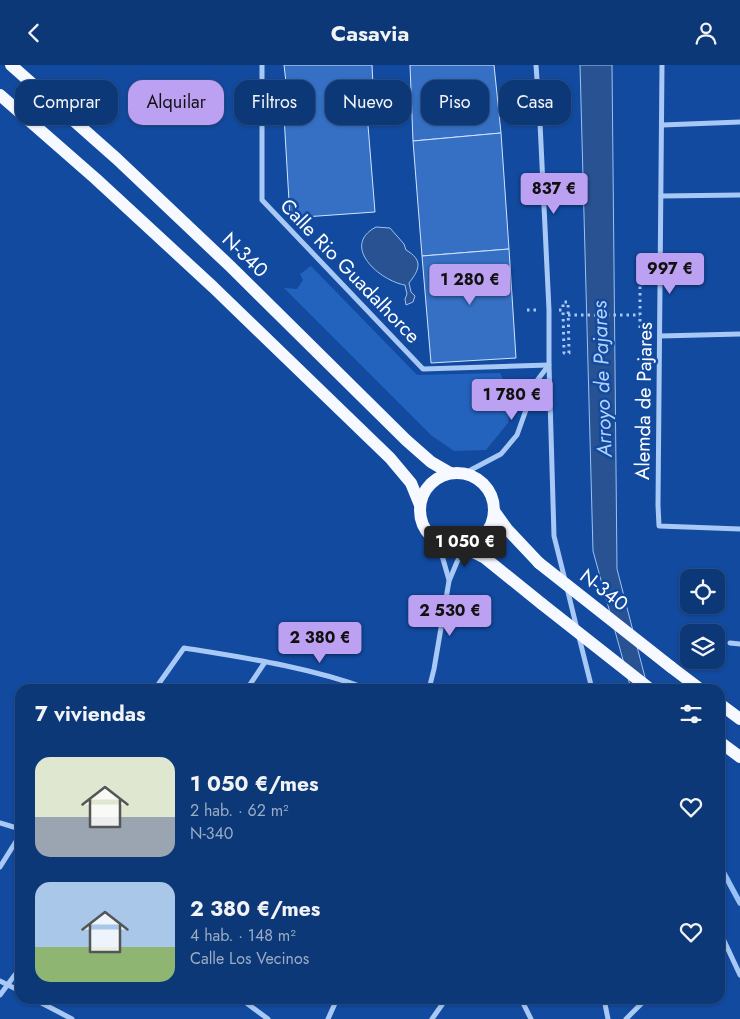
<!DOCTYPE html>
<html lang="es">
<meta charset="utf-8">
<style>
:root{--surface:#0d3877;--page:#1b437f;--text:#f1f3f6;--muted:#9aacc6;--line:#2d5289;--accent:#bca0f2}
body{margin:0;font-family:Jost,sans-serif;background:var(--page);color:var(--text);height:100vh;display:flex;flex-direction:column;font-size:19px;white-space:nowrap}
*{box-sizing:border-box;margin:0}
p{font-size:16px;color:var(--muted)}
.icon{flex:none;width:28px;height:28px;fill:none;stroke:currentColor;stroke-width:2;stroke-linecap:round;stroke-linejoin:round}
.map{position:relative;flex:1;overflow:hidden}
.details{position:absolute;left:15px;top:619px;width:710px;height:320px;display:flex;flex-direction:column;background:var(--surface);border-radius:15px;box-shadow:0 1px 4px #0004,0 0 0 1px var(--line)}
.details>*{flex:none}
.guide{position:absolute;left:15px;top:15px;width:710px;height:45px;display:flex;gap:10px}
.fabs{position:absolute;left:680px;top:504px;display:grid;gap:10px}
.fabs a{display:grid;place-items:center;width:45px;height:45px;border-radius:10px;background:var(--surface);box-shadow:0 1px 4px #0004,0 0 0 1px var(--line);font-size:25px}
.price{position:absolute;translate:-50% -42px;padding:0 11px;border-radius:5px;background:var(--accent);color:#111;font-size:16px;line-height:32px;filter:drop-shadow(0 1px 2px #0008)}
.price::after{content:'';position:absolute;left:50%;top:30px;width:15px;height:11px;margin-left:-8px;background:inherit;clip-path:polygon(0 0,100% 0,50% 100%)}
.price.selected{background:#222;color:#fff}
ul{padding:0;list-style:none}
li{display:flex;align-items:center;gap:15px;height:125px;padding:0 20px}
li span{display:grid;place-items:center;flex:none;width:140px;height:100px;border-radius:15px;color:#555}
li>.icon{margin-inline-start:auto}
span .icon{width:60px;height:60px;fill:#fffc;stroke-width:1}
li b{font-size:21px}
h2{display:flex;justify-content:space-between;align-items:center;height:60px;padding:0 20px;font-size:21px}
.chip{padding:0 18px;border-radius:15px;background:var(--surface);box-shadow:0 1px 4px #0004,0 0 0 1px var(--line);font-size:18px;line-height:45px}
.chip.selected{background:var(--accent);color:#111}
header{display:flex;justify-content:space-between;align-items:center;height:65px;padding:0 20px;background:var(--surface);font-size:22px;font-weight:700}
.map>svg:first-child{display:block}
</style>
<header><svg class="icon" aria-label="back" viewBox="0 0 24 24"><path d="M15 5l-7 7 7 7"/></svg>Casavia<svg class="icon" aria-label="person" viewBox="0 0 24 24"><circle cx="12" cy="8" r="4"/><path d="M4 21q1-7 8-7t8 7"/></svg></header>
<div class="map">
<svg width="740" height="954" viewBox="0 0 740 954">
<rect width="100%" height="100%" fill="#114a9f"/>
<!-- green -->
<path fill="#2363be" d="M311,201L417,310L500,308L513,333L508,358L486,385L454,386L432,371L284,223L297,224L303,215L300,209Z"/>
<!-- water -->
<g fill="#295292" stroke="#9ac2f8">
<path d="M580,0H612L617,504L648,624H631L593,486Z"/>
<path d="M376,162L390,163L404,179L406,185C423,195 420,204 409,218L411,227L415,231L413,237L406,240L405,234L407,229L405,220C380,216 340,181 376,162Z"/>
</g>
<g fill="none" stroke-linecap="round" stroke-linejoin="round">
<!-- stream -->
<path stroke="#9ac2f8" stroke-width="5.5" d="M720,801L740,838"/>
</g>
<!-- building -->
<g fill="#3570c4" stroke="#d1e4fe">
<path d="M284,0H372L374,40L367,48L375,147L290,153L284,51L296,50L295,36L288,35Z"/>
<path d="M410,0H494L501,68L413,76Z"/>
<path d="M501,68L509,184L422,191L413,76Z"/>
<path d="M509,184L516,293L431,298L422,191Z"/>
</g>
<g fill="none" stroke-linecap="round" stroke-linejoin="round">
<!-- path -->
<g stroke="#a8c8f5" stroke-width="3" stroke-dasharray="2.5 4" stroke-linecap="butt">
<path d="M527,245H538"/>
<path d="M559,245H563L564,288H569L568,237H563V245"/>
<path d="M568,250H640"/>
<path d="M640,263V219L650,218"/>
</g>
<!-- minor -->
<g stroke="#a8c8f5" stroke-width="5">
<path d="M262,0V135L423,304L549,300"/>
<path d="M536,0L540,58L549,245V300L554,471L565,515"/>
<path d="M662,0L658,440L659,461L740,464"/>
<path d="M662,60L740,57"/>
<path d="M661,131L740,130"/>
<path d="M660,271L740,269"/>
<path d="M465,408L501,389L517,370L536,317L548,301"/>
<path d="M435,476L443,494L449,515"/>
<path d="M567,523L577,564"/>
<path d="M579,572L592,624"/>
<path d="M730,578L740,579"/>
<path d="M155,624L184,583C246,593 309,602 368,624"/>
<path d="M247,624L265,597"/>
<path d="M429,624L434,604L449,516L457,497L465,483"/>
<path d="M0,758L20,764"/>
<path d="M0,802L20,770"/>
<path d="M720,867L740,910"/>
<path d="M0,916L20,926"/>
<path d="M0,930L20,903"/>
<path d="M34,934L72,954"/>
<path d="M241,934L268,954"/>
<path d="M521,934L531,954"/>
<path d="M604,934L608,954"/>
<path d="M328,954L337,934"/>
<path d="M432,954L446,934"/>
<path d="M626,954L646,934"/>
</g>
<!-- primary -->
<g stroke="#f6f9ff" stroke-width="12">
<path d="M11,0L117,94L231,202L406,375L431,397L450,408"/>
<path d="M0,30L96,114L213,222L390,393L411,418L420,440"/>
<circle cx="457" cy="445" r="37"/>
<path d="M494,446L507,464L539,498"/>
<path d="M465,483L485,493L542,539"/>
<path d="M671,602L700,624"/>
<path d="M720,639L740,654"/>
<path d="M720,677L740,692"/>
</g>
<!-- primary-bridge -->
<g stroke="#f6f9ff" stroke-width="12">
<path d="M539,498L671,602"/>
<path d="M542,539L650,624"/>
</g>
</g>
<g text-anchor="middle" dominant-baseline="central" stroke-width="5" stroke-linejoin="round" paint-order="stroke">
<!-- street labels -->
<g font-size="20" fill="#fff" stroke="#114a9f">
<text transform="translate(245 190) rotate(44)">N-340</text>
<text transform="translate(350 206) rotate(46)">Calle Rio Guadalhorce</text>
<text transform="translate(644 336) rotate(-89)">Alemda de Pajares</text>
<text transform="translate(604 525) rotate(38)">N-340</text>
</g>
<!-- water labels -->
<g font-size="21" font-style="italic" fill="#b5d2fb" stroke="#114a9f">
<text transform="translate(602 314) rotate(-92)">Arroyo de Pajares</text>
</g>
</g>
</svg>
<div class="fabs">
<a><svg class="icon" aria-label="locate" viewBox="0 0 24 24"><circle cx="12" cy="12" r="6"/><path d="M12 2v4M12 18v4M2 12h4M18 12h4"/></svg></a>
<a><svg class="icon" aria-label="layers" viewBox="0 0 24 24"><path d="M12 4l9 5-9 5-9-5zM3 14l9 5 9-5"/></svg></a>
</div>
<b class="price" style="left:554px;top:150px">837 €</b>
<b class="price" style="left:670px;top:230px">997 €</b>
<b class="price" style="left:470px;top:241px">1 280 €</b>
<b class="price" style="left:512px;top:356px">1 780 €</b>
<b class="price selected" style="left:465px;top:503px">1 050 €</b>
<b class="price" style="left:450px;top:572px">2 530 €</b>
<b class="price" style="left:320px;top:599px">2 380 €</b>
<div class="guide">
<a class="chip">Comprar</a>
<a class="chip selected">Alquilar</a>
<a class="chip">Filtros</a>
<a class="chip">Nuevo</a>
<a class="chip">Piso</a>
<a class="chip">Casa</a>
</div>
<section class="details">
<h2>7 viviendas<svg class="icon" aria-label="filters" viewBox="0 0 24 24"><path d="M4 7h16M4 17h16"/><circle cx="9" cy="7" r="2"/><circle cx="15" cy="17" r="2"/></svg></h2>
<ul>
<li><span style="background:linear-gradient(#dfe7d0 60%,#9aa5b1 0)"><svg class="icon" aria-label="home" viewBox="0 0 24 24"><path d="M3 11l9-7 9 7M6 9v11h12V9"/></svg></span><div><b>1 050 €/mes</b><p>2 hab. · 62 m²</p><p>N-340</p></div><svg class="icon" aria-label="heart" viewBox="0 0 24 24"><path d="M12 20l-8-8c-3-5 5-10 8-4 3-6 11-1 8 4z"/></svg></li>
<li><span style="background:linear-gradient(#a9c7e8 65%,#8fb573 0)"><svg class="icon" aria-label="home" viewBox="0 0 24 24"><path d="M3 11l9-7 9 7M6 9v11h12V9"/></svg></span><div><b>2 380 €/mes</b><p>4 hab. · 148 m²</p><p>Calle Los Vecinos</p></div><svg class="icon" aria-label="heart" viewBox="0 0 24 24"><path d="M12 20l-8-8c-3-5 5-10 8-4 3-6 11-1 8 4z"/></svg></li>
</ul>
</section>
</div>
